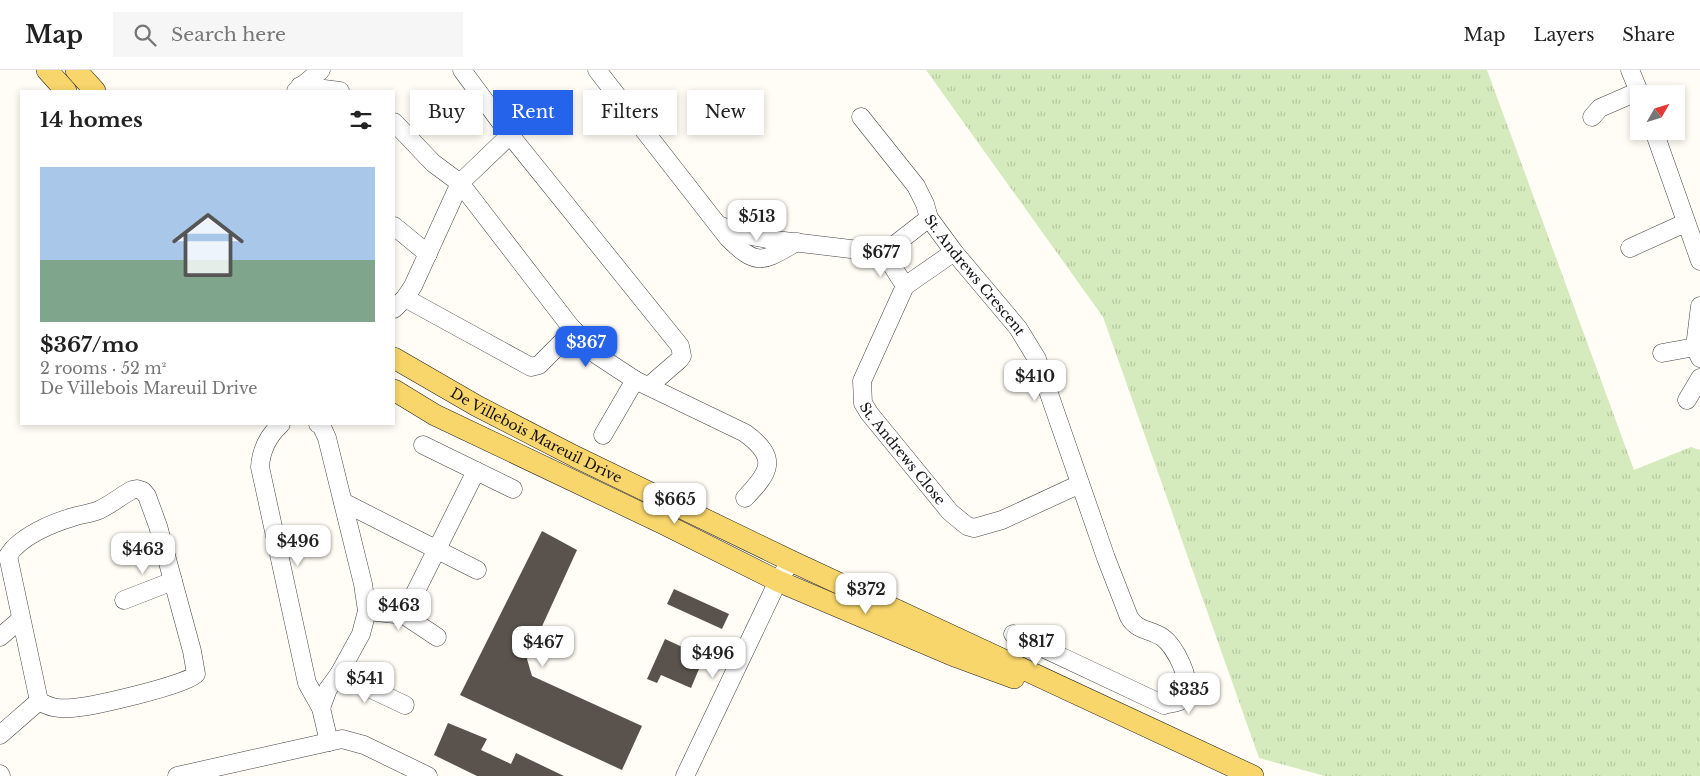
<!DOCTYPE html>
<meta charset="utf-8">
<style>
:root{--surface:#fff;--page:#f6f6f6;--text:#222;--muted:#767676;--line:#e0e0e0;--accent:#2563eb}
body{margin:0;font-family:"Libre Baskerville",serif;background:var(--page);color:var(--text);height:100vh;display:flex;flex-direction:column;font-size:19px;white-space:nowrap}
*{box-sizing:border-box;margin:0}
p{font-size:16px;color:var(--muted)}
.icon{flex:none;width:28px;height:28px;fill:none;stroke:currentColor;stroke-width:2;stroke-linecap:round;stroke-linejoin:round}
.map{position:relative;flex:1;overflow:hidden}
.panel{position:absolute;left:20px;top:20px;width:375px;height:335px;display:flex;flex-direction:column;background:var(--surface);border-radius:0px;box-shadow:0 2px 8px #0003}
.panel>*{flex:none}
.guide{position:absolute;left:410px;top:20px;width:475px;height:45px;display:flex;gap:10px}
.needle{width:32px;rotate:51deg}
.tools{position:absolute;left:1630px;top:15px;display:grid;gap:10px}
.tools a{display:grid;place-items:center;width:55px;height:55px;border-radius:0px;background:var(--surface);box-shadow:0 2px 8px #0003;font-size:25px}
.price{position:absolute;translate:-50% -42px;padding:0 11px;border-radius:10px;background:#fff;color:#222;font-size:16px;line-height:32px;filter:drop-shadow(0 1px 2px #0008)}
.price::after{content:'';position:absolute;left:50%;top:30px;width:15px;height:11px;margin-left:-8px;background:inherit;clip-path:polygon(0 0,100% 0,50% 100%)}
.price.selected{background:var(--accent);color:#fff}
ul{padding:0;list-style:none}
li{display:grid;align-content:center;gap:10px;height:265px;padding:0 20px}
li span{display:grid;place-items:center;height:155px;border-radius:0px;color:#555}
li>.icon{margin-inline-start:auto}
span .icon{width:90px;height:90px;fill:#fffc;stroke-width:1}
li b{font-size:21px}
h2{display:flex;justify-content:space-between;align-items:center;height:60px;padding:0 20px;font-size:21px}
.tag{padding:0 18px;border-radius:0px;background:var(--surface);box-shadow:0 2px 8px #0003;font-size:18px;line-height:45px}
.tag.selected{background:var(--accent);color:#fff}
header{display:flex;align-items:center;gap:30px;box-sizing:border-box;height:70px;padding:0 25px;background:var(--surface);border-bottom:1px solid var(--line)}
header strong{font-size:24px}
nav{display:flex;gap:28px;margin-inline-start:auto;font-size:18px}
.search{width:350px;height:45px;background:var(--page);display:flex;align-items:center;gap:12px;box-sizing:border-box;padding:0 18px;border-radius:0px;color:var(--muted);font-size:19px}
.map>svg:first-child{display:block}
</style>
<header>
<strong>Map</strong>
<div class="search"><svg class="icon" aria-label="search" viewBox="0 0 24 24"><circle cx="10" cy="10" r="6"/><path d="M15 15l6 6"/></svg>Search here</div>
<nav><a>Map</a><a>Layers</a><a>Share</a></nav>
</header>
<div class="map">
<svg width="1700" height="706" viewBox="0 0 1700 706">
<defs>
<pattern id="grass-tufts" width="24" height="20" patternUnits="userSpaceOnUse" patternTransform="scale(1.25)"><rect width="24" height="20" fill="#d5ebbd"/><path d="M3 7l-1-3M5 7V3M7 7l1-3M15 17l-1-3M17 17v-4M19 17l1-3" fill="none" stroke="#b6c8a1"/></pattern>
</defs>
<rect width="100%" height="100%" fill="#fffdf5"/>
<!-- grass -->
<path fill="url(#grass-tufts)" d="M926,0H1487L1634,400L1691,377L1700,380V706H1325L1259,688L1103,247Z"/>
<!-- building -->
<g fill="#5a524d">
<path d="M542,461L577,480L527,589L532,606L642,656L622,700L460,625Z"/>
<path d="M674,519L729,544L722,559L667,534Z"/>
<path d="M665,569L704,587L691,618L661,605L657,613L647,609Z"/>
<path d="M448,653L487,669L481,680L511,694L516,683L564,706H477L434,685Z"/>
</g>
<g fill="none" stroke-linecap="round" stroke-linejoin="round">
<!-- minor casing -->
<g stroke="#444" stroke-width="19">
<g id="minor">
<path d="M462,0L510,65L680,276L682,286L679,290L649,316"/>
<path d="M597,0L728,168C758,198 763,191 797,172"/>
<path d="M1630,0L1640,24"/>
<path d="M300,16L340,21"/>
<path d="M296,21L321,0"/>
<path id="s1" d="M861,47L916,116L925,134L929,148L954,182L1018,258L1037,289L1106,488L1129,547C1137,561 1150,559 1162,567C1175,576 1193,611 1185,626C1182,633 1171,633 1164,635L1013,564"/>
<path d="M1592,47L1600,38L1639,21"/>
<path d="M394,52L433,93L460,113L570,256L597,285L635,310L745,363C779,388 770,402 745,428"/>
<path d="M1654,61L1700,191"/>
<path d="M718,155L746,165L767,169L884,183L929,148"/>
<path d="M394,156L428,184"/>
<path d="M1630,178L1685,153"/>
<path id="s2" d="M954,182L905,216L862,311L863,333L869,343L950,442L967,456L974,458L1002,450L1080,414"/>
<path d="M884,183L905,216"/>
<path d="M405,228L531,297L539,295L574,260"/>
<path d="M1700,236L1695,277L1700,288"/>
<path d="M394,239L405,228L413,216L460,113L510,65"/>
<path d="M1662,283L1695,277"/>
<path d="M1687,330L1700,308"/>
<path d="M281,354C268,366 261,380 260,397L307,613L321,638L329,672"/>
<path d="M318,354L321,355L327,368L363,514L367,541L361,564L339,604L328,619L321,638"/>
<path d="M603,365L635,310"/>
<path d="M423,375L513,419"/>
<path d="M137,419L143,421L147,426L158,456L192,581L196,604C188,615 90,637 72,638C59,639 50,638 39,631L8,486C19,467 52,453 73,447C82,444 90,444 99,440C110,435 121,426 132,420Z"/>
<path d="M343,432L477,500"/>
<path d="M124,530L173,511"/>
<path d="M367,541L404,545L437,567"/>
<path d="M404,545L476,401"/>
<path d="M0,567L21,549"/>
<path d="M339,604L405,635"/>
<path d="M0,665L39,631"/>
<path d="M0,704L1,706"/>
<path d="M177,706L342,669L364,675L428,706"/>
<path d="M685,706L778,511L791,491"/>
</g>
</g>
<!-- major casing -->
<g stroke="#222" stroke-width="22">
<g id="major">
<path d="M47,0L66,21"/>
<path d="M76,0L95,21"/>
<path id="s3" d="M394,288L477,336L576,387L791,491L1253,706"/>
<path d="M394,320L435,345L662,453L778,511L957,587L1014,608"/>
</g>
</g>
<!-- minor -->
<use href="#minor" stroke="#fff" stroke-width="18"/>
<!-- major -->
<use href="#major" stroke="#f9d66b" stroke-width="21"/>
</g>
<g text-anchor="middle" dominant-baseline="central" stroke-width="5" stroke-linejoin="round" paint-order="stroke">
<!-- street labels -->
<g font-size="14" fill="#111" stroke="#fff">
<text stroke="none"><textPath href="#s1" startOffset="196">St. Andrews Crescent</textPath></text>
<text stroke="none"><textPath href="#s3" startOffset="162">De Villebois Mareuil Drive</textPath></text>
<text stroke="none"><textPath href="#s2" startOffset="250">St. Andrews Close</textPath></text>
</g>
</g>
</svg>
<div class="tools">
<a><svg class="needle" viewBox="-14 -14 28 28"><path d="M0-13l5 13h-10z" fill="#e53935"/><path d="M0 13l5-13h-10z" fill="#767676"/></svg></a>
</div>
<b class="price" style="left:757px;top:172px">$513</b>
<b class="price" style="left:881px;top:208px">$677</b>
<b class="price selected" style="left:586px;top:298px">$367</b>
<b class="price" style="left:1035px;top:332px">$410</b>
<b class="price" style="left:675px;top:455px">$665</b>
<b class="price" style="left:298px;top:497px">$496</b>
<b class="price" style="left:143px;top:505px">$463</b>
<b class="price" style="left:866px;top:545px">$372</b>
<b class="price" style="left:399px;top:561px">$463</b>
<b class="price" style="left:1036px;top:597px">$817</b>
<b class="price" style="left:543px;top:598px">$467</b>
<b class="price" style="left:713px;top:609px">$496</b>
<b class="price" style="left:365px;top:634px">$541</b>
<b class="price" style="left:1189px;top:645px">$335</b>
<div class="guide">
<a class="tag">Buy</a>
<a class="tag selected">Rent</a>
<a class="tag">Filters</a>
<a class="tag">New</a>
</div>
<section class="panel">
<h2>14 homes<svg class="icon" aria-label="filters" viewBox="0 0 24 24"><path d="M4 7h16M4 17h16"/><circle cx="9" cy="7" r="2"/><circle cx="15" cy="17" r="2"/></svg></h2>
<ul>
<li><span style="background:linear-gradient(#a9c7e8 60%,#7fa58c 0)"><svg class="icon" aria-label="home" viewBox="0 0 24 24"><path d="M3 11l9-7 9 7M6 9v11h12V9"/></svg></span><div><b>$367/mo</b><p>2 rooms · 52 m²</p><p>De Villebois Mareuil Drive</p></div></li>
</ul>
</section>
</div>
